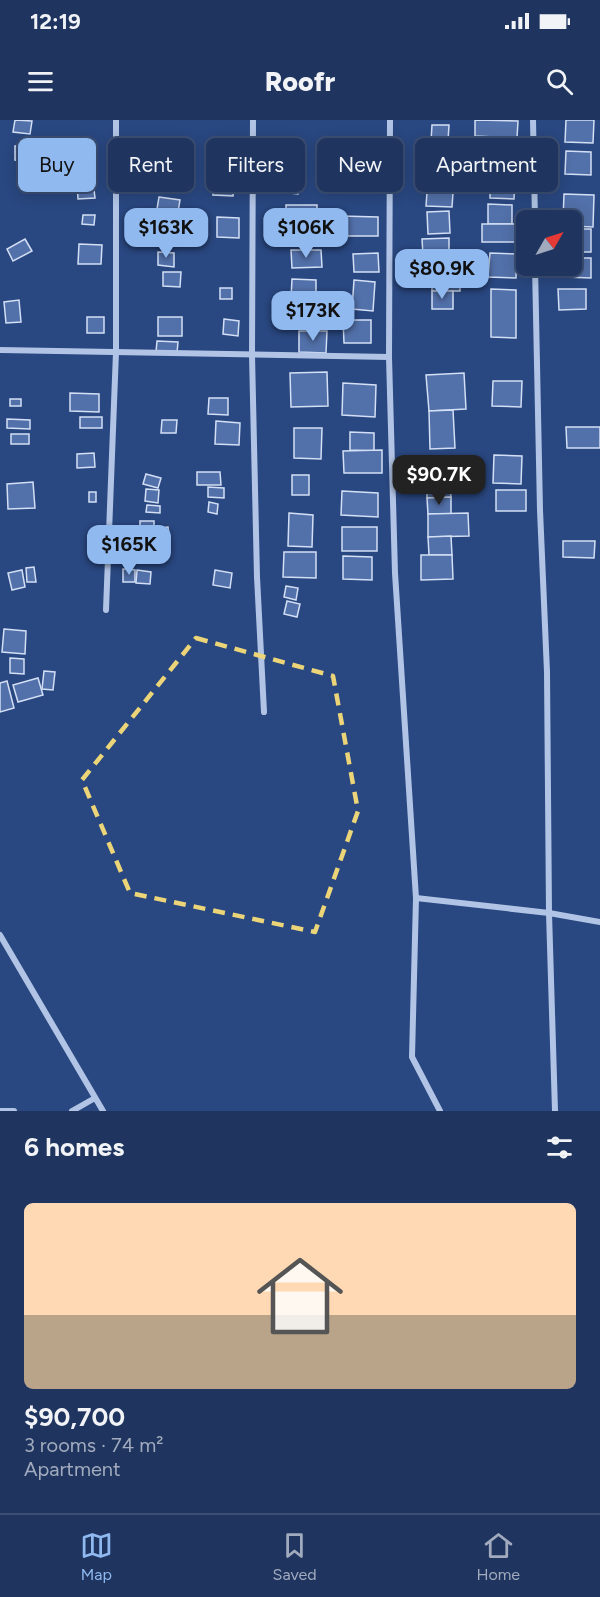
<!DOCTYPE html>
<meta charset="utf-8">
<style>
:root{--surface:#1f3560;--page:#2c4069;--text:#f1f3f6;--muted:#a1abbd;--line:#3c5075;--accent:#90b9f0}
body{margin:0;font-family:Figtree,sans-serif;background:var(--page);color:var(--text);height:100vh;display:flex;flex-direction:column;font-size:22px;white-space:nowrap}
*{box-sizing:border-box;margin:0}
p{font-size:20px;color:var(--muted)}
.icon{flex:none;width:33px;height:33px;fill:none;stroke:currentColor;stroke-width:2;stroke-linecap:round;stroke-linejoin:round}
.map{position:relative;height:991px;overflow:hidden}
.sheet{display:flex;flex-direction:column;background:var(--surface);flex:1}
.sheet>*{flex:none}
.guide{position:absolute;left:18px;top:18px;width:564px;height:54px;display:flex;gap:12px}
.needle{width:39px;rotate:51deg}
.buttons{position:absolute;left:516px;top:90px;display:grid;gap:12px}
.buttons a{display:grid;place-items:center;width:66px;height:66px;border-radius:9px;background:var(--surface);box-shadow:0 3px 15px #0003,0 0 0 2px var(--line);font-size:30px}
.price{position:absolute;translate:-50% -51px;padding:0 14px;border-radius:12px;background:var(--accent);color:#111;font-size:20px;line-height:39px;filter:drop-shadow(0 2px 3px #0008)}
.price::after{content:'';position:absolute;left:50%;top:36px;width:18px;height:14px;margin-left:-9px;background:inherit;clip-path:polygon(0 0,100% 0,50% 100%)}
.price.active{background:#222;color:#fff}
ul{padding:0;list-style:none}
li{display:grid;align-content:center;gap:12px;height:318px;padding:0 24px}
li span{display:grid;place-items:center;height:186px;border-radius:9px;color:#555}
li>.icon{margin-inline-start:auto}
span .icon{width:108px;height:108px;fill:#fffc;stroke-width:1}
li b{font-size:26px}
h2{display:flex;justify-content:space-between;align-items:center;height:72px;padding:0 24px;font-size:26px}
.pill{padding:0 21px;border-radius:9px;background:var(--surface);box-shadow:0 3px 15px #0003,0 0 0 2px var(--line);font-size:21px;line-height:54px}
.pill.active{background:var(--accent);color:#111}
.status{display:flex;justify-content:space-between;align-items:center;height:42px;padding:0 30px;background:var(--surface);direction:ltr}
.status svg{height:16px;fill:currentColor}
header{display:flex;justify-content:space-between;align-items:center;height:78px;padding:0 24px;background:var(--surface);font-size:27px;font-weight:800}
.tab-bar{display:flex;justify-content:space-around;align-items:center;height:84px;border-top:2px solid var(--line);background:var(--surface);font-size:16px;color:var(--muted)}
.tab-bar a{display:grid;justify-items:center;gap:3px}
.tab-bar .active{color:var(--accent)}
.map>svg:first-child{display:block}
</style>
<div class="status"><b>12:19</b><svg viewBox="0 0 49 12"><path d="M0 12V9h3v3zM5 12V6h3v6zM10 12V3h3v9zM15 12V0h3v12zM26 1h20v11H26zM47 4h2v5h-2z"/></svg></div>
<header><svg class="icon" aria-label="menu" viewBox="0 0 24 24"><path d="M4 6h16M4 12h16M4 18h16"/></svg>Roofr<svg class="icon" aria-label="search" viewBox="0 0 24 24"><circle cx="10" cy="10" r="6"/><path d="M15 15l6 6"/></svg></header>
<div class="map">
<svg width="600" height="991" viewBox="0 0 600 991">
<rect width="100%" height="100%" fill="#294780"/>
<!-- building -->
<g fill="#5270a9" stroke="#d3dff5" stroke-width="1.5">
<path d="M15,0L32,1L30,14L13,12Z"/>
<path d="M475,0L518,1L517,18L475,16Z"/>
<path d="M566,0H594L593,23L565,22Z"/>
<path d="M432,5H449L448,21H431Z"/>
<path d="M489,20L514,21L513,38L488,36Z"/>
<path d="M15,26H26L25,41L15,40Z"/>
<path d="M212,30L236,31V55H211Z"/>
<path d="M566,31L591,32V55L565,54Z"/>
<path d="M433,35L450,36L449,49H432Z"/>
<path d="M497,38H513V51H498Z"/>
<path d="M428,55L451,56L450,70L427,69Z"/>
<path d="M490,58H515L514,79L490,78Z"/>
<path d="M275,59L300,62L298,74L273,71Z"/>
<path d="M93,61L95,78L78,79L77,62Z"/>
<path d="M213,63H234L233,76L213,75Z"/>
<path d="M427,72L453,73L452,87L426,86Z"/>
<path d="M564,74L594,75L593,107L572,106V100H563Z"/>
<path d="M159,77L180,80L178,92L157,89Z"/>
<path d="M488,84L512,85V104H488Z"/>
<path d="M286,85H317V101L286,100Z"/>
<path d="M449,91L450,113L428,114L427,92Z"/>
<path d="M83,95H95L94,105L82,104Z"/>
<path d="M341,96L378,97V116H341Z"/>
<path d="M217,97L239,98V118L217,117Z"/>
<path d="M154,99L176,101V112L154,111Z"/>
<path d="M322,103L323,117L292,118V104Z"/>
<rect x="482" y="104" width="34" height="18"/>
<rect x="572" y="109" width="19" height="23"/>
<path d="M449,118V135H423L422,119Z"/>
<path d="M25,119L32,131L13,141L7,129Z"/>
<path d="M79,124L102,125L101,144H78Z"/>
<path d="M291,130H321L322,147L292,148Z"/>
<path d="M158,132L174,133V147L158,145Z"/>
<path d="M378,133L379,152H354L353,134Z"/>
<path d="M490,133L517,134L516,158L488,157Z"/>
<path d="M423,135L455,136L454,150L422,149Z"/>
<path d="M572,138H591V158L564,157V146H572Z"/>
<path d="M432,149L460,150V171H432Z"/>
<path d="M163,152H181L180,167L163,166Z"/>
<path d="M292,159L316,160V179L291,178Z"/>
<path d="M354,160L375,162L373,191L352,189Z"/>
<rect x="220" y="168" width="12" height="11"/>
<path d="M491,169L516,170V218L491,217Z"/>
<path d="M558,169H586V189L559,190Z"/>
<rect x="432" y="171" width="21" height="18"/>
<path d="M19,180L21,202L6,203L4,182Z"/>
<rect x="87" y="197" width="17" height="16"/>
<rect x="158" y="197" width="24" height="19"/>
<path d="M224,199L239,201L238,216L223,214Z"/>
<path d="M343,200H371V223H344Z"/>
<path d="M299,211H327L326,233L299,232Z"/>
<path d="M157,221L178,222L177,233L156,232Z"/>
<path d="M327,252L328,286L291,287L290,253Z"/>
<path d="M464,253L466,289L429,291L426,255Z"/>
<path d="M493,261H522L521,287L492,286Z"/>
<path d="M343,263L376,265L375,297L342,295Z"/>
<path d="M70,273L99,274V292L70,291Z"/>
<path d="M209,278H228V295L208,294Z"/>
<rect x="10" y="279" width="11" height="7"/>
<path d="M453,290L455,328L430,329L429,291Z"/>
<rect x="80" y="297" width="22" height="11"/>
<path d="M7,299L30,300V309L7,308Z"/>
<path d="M162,300H177L176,313H161Z"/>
<path d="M216,301L240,303L239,325L215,324Z"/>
<path d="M566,307H600V328H567Z"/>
<path d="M294,308H322L321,339L294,338Z"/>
<path d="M350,312L374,313V331L350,330Z"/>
<rect x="11" y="314" width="18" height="10"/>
<path d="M382,330V353H344L343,331Z"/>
<path d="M94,333L95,347L77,348V334Z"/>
<path d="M494,335L522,336L521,364L493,363Z"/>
<path d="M449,348L450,366L427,367L426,349Z"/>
<path d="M197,352H220L221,365H197Z"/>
<path d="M146,354L161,358L158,368L143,364Z"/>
<rect x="292" y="355" width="17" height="20"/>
<path d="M33,362L35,388L8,389L7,364Z"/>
<path d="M450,366L451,377L427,378V367Z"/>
<path d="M208,367L224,368V378L208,377Z"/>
<path d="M146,369L159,370L158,383L145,381Z"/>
<rect x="496" y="370" width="30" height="21"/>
<path d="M342,371L378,373V397L341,395Z"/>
<rect x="89" y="372" width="7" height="10"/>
<path d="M451,377V394H428L427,378Z"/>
<path d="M209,382L218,384L217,394L208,392Z"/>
<path d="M147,385L160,386V393L146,392Z"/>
<path d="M289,393L313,395L312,427L288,426Z"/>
<path d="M468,393L469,416L428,417V394Z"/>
<rect x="140" y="401" width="14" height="14"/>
<path d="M168,407L170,422L161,423L159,408Z"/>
<rect x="342" y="407" width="35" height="24"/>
<path d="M451,416L452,435H429L428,417Z"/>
<path d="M158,418L159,432L140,433V419Z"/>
<path d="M563,421H595L594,438L563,437Z"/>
<path d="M284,432H316V458L283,457Z"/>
<path d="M421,435H452L453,459L421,460Z"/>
<path d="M343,436L372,437V460L343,459Z"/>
<path d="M34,447L36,462H27L26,448Z"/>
<path d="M123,449L135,450V462H123Z"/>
<path d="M22,450L25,467L12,470L8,453Z"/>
<path d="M137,450L151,452L150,464L136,463Z"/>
<path d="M215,450L232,453L230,468L213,465Z"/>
<path d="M286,466L298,468L296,480L284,477Z"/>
<path d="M287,481L300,484L297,497L284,494Z"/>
<path d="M4,509L26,511L25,534L2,532Z"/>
<path d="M10,538L24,539V554L10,553Z"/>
<path d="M44,551L55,552L53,570L42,569Z"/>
<path d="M38,558L43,575L18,582L13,565Z"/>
<path d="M7,561L14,588L0,592V563Z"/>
</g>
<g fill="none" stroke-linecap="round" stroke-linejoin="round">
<!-- street -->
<g stroke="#b1c4e5" stroke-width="6">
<path d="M253,0L252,235L257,457L264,592"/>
<path d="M390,0L389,237L395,453L416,778L412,937L440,991"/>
<path d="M533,0L535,100"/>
<path d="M535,146L540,390L547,552L549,793L555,991"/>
<path d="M0,230L389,237"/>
<path d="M106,490L116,232V0"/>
<path d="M416,778L549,793L600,802"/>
<path d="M0,815L103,991"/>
<path d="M0,991H14"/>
<path d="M72,991L95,978"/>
</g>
</g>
<!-- marked area -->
<path fill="none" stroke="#ecd578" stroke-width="4.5" stroke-dasharray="12 8" stroke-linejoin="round" d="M196,518L333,556L358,691L315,812L130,773L82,660Z"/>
</svg>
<div class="buttons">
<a><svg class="needle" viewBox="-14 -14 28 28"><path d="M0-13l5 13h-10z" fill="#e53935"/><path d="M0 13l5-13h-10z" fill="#a1abbd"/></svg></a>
</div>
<b class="price" style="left:166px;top:139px">$163K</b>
<b class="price" style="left:306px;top:139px">$106K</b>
<b class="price" style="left:442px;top:180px">$80.9K</b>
<b class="price" style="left:313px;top:222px">$173K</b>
<b class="price active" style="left:439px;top:386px">$90.7K</b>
<b class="price" style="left:129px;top:456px">$165K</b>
<div class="guide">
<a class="pill active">Buy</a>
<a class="pill">Rent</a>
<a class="pill">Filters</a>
<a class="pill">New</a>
<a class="pill">Apartment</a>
</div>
</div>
<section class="sheet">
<h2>6 homes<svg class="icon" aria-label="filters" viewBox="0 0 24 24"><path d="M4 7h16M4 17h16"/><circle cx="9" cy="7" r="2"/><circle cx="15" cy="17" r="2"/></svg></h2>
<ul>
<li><span style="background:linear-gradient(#ffd9b3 60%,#b9a48a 0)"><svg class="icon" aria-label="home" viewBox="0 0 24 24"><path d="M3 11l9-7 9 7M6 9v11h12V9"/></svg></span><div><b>$90,700</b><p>3 rooms · 74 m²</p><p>Apartment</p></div></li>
</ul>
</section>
<nav class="tab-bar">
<a class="active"><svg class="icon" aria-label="map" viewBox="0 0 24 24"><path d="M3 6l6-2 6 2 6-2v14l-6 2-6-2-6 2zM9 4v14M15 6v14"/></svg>Map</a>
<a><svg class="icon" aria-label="saved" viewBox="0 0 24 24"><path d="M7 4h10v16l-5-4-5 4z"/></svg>Saved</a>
<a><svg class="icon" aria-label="home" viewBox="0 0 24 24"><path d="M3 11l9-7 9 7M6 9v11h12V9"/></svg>Home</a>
</nav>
